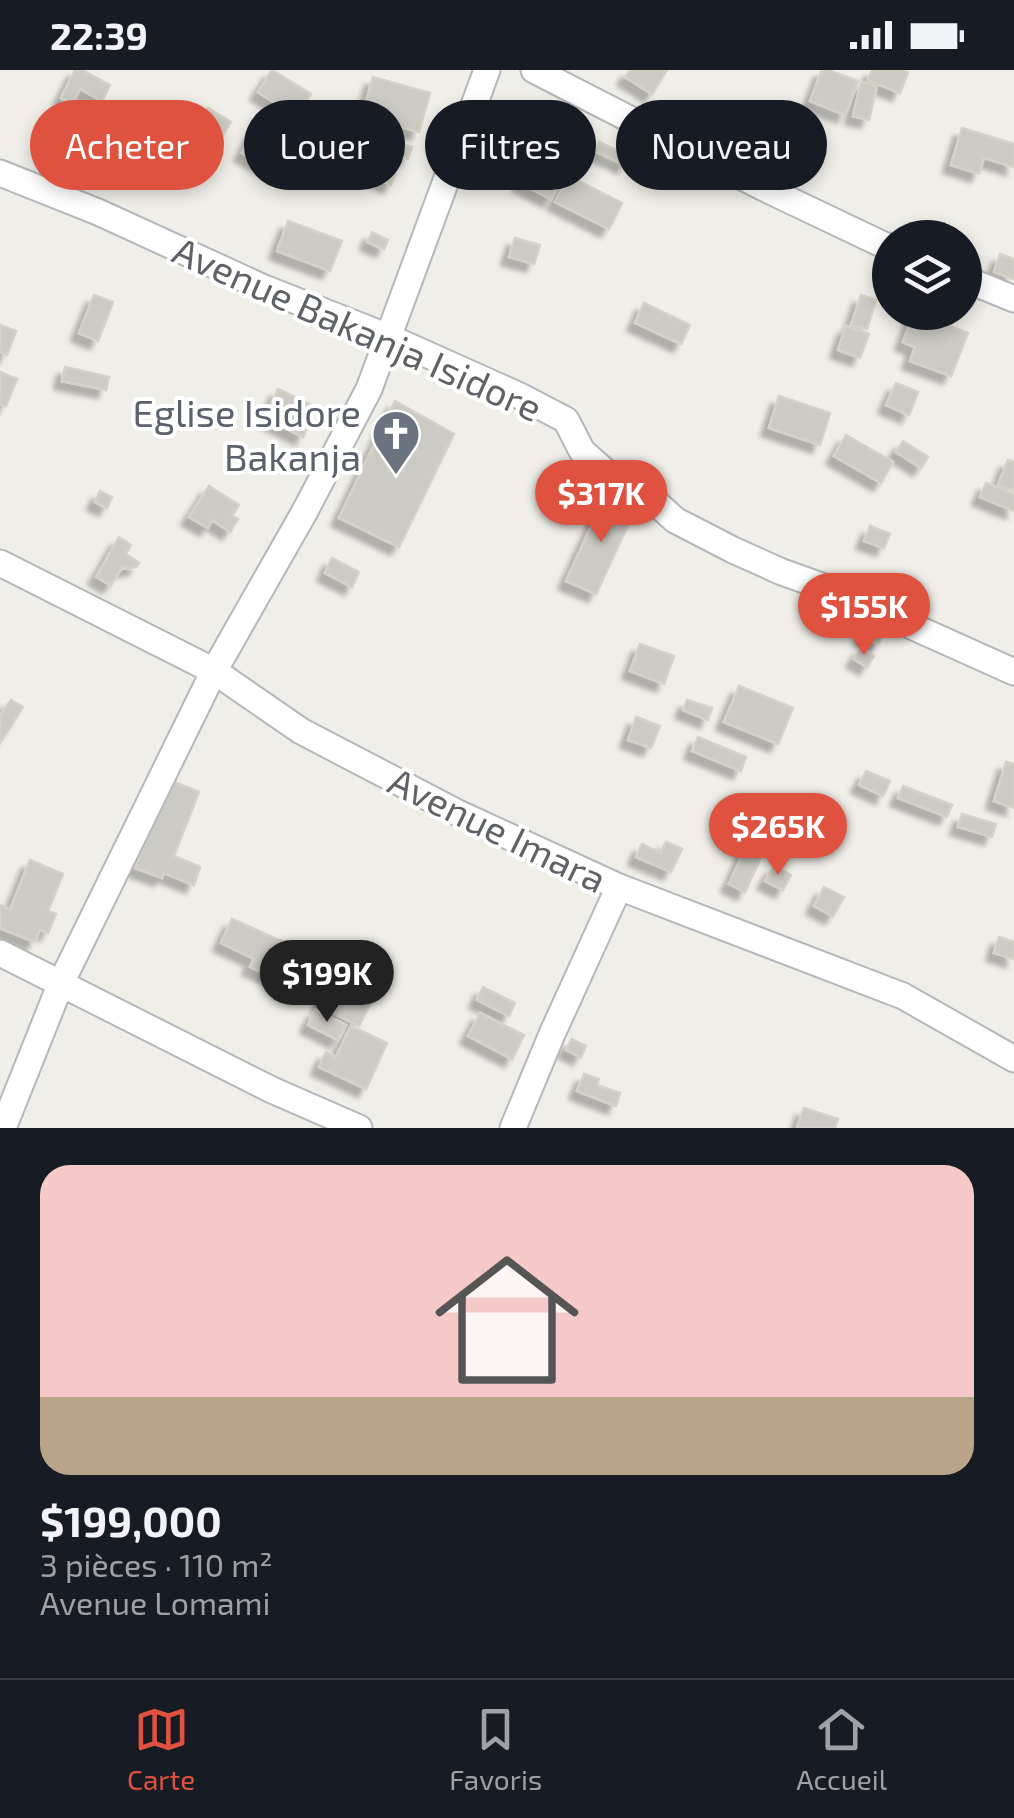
<!DOCTYPE html>
<html lang="fr">
<meta charset="utf-8">
<style>
:root{--surface:#171b24;--page:#20242c;--text:#f1f3f6;--muted:#9ea1a6;--line:#363941;--accent:#df523f}
body{margin:0;font-family:"Exo 2",sans-serif;background:var(--page);color:var(--text);height:100vh;display:flex;flex-direction:column;font-size:38px;white-space:nowrap}
*{box-sizing:border-box;margin:0}
p{font-size:32px;color:var(--muted)}
.icon{flex:none;width:55px;height:55px;fill:none;stroke:currentColor;stroke-width:2;stroke-linecap:round;stroke-linejoin:round}
.map{position:relative;height:1058px;overflow:hidden}
.panel{display:flex;flex-direction:column;background:var(--surface);flex:1}
.panel>*{flex:none}
.banner{position:absolute;left:30px;top:30px;width:955px;height:90px;display:flex;gap:20px}
.buttons{position:absolute;left:872px;top:150px;display:grid;gap:20px}
.buttons a{display:grid;place-items:center;width:110px;height:110px;border-radius:50%;background:var(--surface);box-shadow:0 5px 15px #0003;font-size:50px}
.price{position:absolute;translate:-50% -85px;padding:0 22px;border-radius:35px;background:var(--accent);color:#fff;font-size:32px;line-height:65px;filter:drop-shadow(0 2px 5px #0008)}
.price::after{content:'';position:absolute;left:50%;top:60px;width:30px;height:22px;margin-left:-15px;background:inherit;clip-path:polygon(0 0,100% 0,50% 100%)}
.price.active{background:#222;color:#fff}
ul{padding:0;list-style:none}
li{display:grid;align-content:center;gap:20px;height:530px;padding:0 40px}
li span{display:grid;place-items:center;height:310px;border-radius:30px;color:#555}
li>.icon{margin-inline-start:auto}
span .icon{width:180px;height:180px;fill:#fffc;stroke-width:1}
li b{font-size:42px}
.chip{padding:0 35px;border-radius:45px;background:var(--surface);box-shadow:0 5px 15px #0003;font-size:35px;line-height:90px}
.chip.active{background:var(--accent);color:#fff}
.status{display:flex;justify-content:space-between;align-items:center;height:70px;padding:0 50px;background:var(--surface);direction:ltr}
.status svg{height:28px;fill:currentColor}
.tab-bar{display:flex;justify-content:space-around;align-items:center;height:140px;border-top:2px solid var(--line);background:var(--surface);font-size:28px;color:var(--muted)}
.tab-bar a{display:grid;justify-items:center;gap:5px}
.tab-bar .active{color:var(--accent)}
.map>svg:first-child{display:block}
</style>
<div class="status"><b>22:39</b><svg viewBox="0 0 49 12"><path d="M0 12V9h3v3zM5 12V6h3v6zM10 12V3h3v9zM15 12V0h3v12zM26 1h20v11H26zM47 4h2v5h-2z"/></svg></div>
<div class="map">
<svg width="1014" height="1058" viewBox="0 0 1014 1058">
<defs>
<filter id="shadow"><feDropShadow dx="-8" dy="8" stdDeviation="2.5" flood-color="#0004"/></filter>
</defs>
<rect width="100%" height="100%" fill="#f0eee8"/>
<!-- building -->
<g fill="#cccac4" stroke="#d5d1c6" stroke-width="2.5" filter="url(#shadow)">
<path d="M75,0H82L110,15L102,31L80,19L72,34L61,28Z"/>
<path d="M272,0L311,24L296,46L258,22Z"/>
<path d="M630,0H667L652,24L625,7Z"/>
<path d="M822,0H828L858,11L845,45L810,31Z"/>
<path d="M872,0H904L908,2L900,23L868,10Z"/>
<path d="M373,7L430,23L419,62L362,46Z"/>
<path d="M861,12L877,16L869,50L853,46Z"/>
<path d="M482,33L529,52L507,105L467,89L476,68L469,64Z"/>
<path d="M68,36L107,51L88,97L49,81Z"/>
<path d="M208,38L231,52L206,92L184,78Z"/>
<path d="M555,46L586,62L551,129L520,113Z"/>
<path d="M962,58L1014,74V97L984,88L979,104L951,95Z"/>
<path d="M254,61L289,80L276,102L242,83Z"/>
<path d="M387,69L412,77L408,89L384,82Z"/>
<path d="M599,72L629,86L625,95L595,81Z"/>
<path d="M379,96L396,103L391,115L374,107Z"/>
<path d="M569,106L622,133L609,159L555,132Z"/>
<path d="M288,151L342,171L330,201L277,181Z"/>
<path d="M372,162L388,170L384,179L368,172Z"/>
<path d="M515,168L540,175L534,194L509,187Z"/>
<path d="M1000,184L1014,189V209L994,202Z"/>
<path d="M94,225L113,232L98,271L79,263Z"/>
<path d="M861,225L876,230L867,259L851,255Z"/>
<path d="M644,233L690,255L681,274L635,253Z"/>
<path d="M914,242H936L949,249L948,255L968,263L951,306L910,291L915,277L903,272Z"/>
<path d="M0,255L16,261L7,285L0,282Z"/>
<path d="M846,256L869,264L860,288L838,280Z"/>
<path d="M65,297L109,307L106,320L62,311Z"/>
<path d="M0,302L17,309L6,336L0,334Z"/>
<path d="M896,313L918,322L909,345L886,335Z"/>
<path d="M278,319L316,337L303,367L265,348Z"/>
<path d="M779,326L830,343L820,375L769,358Z"/>
<path d="M395,331L454,364L399,477L339,448Z"/>
<path d="M846,365L893,392L881,413L834,386Z"/>
<path d="M903,371L928,387L921,398L896,382Z"/>
<path d="M1008,390L1014,392V421L998,415Z"/>
<path d="M986,413L1014,424V441L980,427Z"/>
<path d="M209,416L239,435L232,446L238,449L230,462L212,450L208,458L189,447Z"/>
<path d="M100,421L112,427L107,438L95,432Z"/>
<path d="M605,426L635,440L596,524L566,511Z"/>
<path d="M870,456L890,464L884,478L864,471Z"/>
<path d="M119,467L131,475L126,484L139,493L136,497L121,499L111,515L96,507Z"/>
<path d="M332,488L359,502L352,517L325,503Z"/>
<path d="M869,553L885,562L878,574L862,565Z"/>
<path d="M640,574L674,586L664,614L630,601Z"/>
<path d="M861,578L874,586L867,597L854,589Z"/>
<path d="M739,616L793,638L778,674L724,652Z"/>
<path d="M11,630L23,637L0,673V646Z"/>
<path d="M687,630L712,638L708,650L683,640Z"/>
<path d="M636,647L660,656L651,678L628,670Z"/>
<path d="M698,667L746,687L741,701L692,681Z"/>
<path d="M1006,692L1014,694V738L994,731Z"/>
<path d="M866,701L890,711L883,726L859,715Z"/>
<path d="M169,710L199,722L174,786L200,797L194,815L164,803L162,808L135,798Z"/>
<path d="M903,716L952,735L947,747L898,728Z"/>
<path d="M962,744L996,754L992,767L958,757Z"/>
<path d="M666,772L682,779L671,802L636,787L642,774L661,783Z"/>
<path d="M746,777L762,785L745,822L729,814Z"/>
<path d="M30,790L63,804L48,841L56,844L48,863L40,859L35,872L0,858V835L10,840Z"/>
<path d="M774,796L791,805L783,820L765,811Z"/>
<path d="M824,817L844,827L833,846L814,836Z"/>
<path d="M232,849L302,880L291,903L282,899L277,909L250,897L254,889L221,873Z"/>
<path d="M999,867L1014,872V889L994,883Z"/>
<path d="M344,885L385,905L359,956L319,936Z"/>
<path d="M483,917L515,933L509,946L477,930Z"/>
<path d="M315,940L346,955L338,970L308,955Z"/>
<path d="M480,943L524,965L512,989L468,966Z"/>
<path d="M351,956L387,973L366,1019L319,997L326,982L336,987Z"/>
<path d="M572,969L586,976L581,987L566,980Z"/>
<path d="M584,1004L599,1009L597,1015L620,1023L616,1036L577,1021Z"/>
<path d="M804,1038L838,1049L835,1058H797Z"/>
</g>
<g fill="none" stroke-linecap="round" stroke-linejoin="round">
<!-- minor casing -->
<g stroke="#b5b7bb" stroke-width="29">
<g id="minor">
<path d="M534,0L764,118L890,178"/>
<path d="M0,103L98,142L264,218L388,267L520,326L566,350L582,381L609,405L651,428L675,450L733,480L782,502L827,518L1014,602"/>
<path d="M965,209L1014,229"/>
<path d="M0,493L214,601L301,661L458,743L619,817L903,926L1014,989"/>
<path d="M0,883L272,1020L359,1058"/>
<path d="M3,1058L61,913L214,601L305,441L369,319L487,0"/>
<path d="M513,1058L552,964L619,817"/>
</g>
</g>
<!-- minor -->
<use href="#minor" stroke="#fff" stroke-width="25"/>
</g>
<!-- icons -->
<defs>
<g id="church-pin" transform="scale(2.5)"><path d="M0 17L-7.5 6A9.5 9.5 0 1 1 7.5 6Z" fill="#6b7280" stroke="#fff"/><path d="M-1.2-6h2.4v3.5h3.3v2.4h-3.3V6h-2.4V-.1h-3.3v-2.4h3.3Z" fill="#fff"/></g>
</defs>
<g fill-rule="evenodd">
<use href="#church-pin" x="396" y="364"/>
</g>
<g text-anchor="middle" dominant-baseline="central" stroke-width="8" stroke-linejoin="round" paint-order="stroke">
<!-- street labels -->
<g font-size="38" fill="#5f6267" stroke="#fff">
<text transform="translate(358 258) rotate(24)">Avenue Bakanja Isidore</text>
<text transform="translate(498 759) rotate(26)">Avenue Imara</text>
</g>
<!-- worship labels -->
<g font-size="38" fill="#5b616d" stroke="#fff" text-anchor="end">
<text x="361" y="342">Eglise Isidore<tspan x="361" dy="44">Bakanja</tspan></text>
</g>
</g>
</svg>
<div class="buttons">
<a><svg class="icon" aria-label="layers" viewBox="0 0 24 24"><path d="M12 4l9 5-9 5-9-5zM3 14l9 5 9-5"/></svg></a>
</div>
<b class="price" style="left:601px;top:475px">$317K</b>
<b class="price" style="left:864px;top:588px">$155K</b>
<b class="price" style="left:778px;top:808px">$265K</b>
<b class="price active" style="left:327px;top:955px">$199K</b>
<div class="banner">
<a class="chip active">Acheter</a>
<a class="chip">Louer</a>
<a class="chip">Filtres</a>
<a class="chip">Nouveau</a>
</div>
</div>
<section class="panel">
<ul>
<li><span style="background:linear-gradient(#f6c9c9 75%,#b9a48a 0)"><svg class="icon" aria-label="home" viewBox="0 0 24 24"><path d="M3 11l9-7 9 7M6 9v11h12V9"/></svg></span><div><b>$199,000</b><p>3 pièces · 110 m²</p><p>Avenue Lomami</p></div></li>
</ul>
</section>
<nav class="tab-bar">
<a class="active"><svg class="icon" aria-label="map" viewBox="0 0 24 24"><path d="M3 6l6-2 6 2 6-2v14l-6 2-6-2-6 2zM9 4v14M15 6v14"/></svg>Carte</a>
<a><svg class="icon" aria-label="saved" viewBox="0 0 24 24"><path d="M7 4h10v16l-5-4-5 4z"/></svg>Favoris</a>
<a><svg class="icon" aria-label="home" viewBox="0 0 24 24"><path d="M3 11l9-7 9 7M6 9v11h12V9"/></svg>Accueil</a>
</nav>
